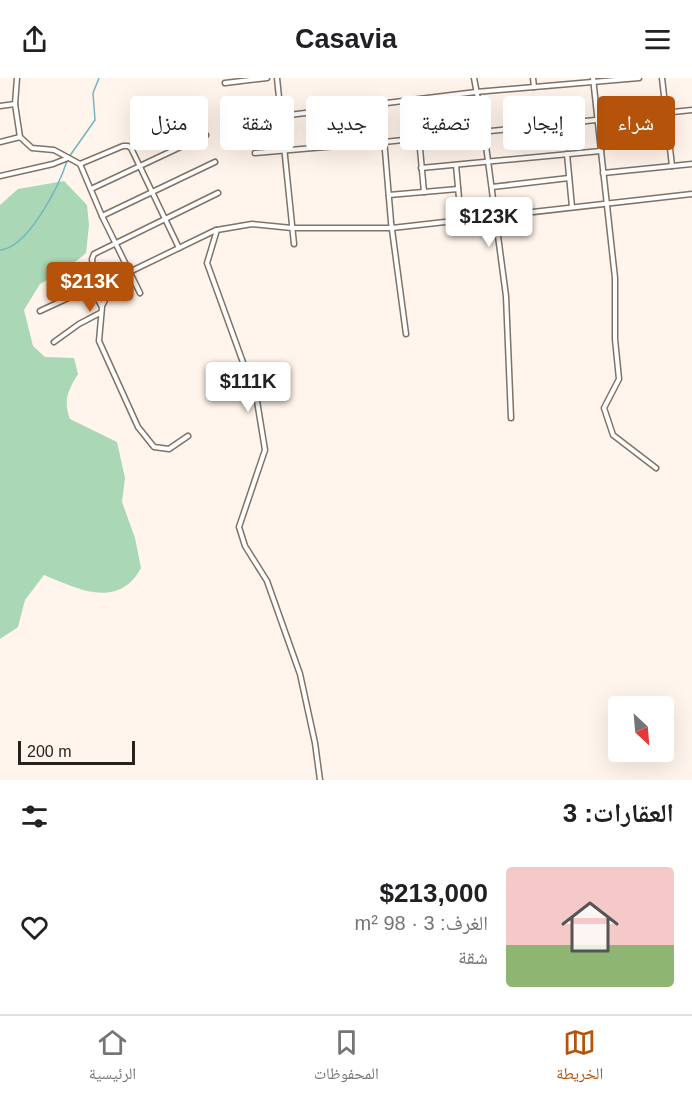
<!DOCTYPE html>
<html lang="ar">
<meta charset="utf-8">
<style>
:root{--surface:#fff;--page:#f2f2f2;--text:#202124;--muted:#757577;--line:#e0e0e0;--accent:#b45309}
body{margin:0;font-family:Helvetica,"Noto Naskh Arabic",sans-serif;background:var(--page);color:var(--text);direction:rtl;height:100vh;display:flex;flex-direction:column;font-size:22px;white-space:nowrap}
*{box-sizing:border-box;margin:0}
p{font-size:20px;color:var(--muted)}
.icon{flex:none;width:33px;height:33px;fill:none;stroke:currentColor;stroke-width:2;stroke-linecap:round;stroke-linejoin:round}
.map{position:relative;height:702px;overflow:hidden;direction:ltr}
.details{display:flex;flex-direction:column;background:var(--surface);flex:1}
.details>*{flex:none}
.top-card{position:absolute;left:18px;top:18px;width:657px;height:54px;direction:rtl;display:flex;gap:12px}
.needle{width:39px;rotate:154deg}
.controls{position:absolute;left:608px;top:618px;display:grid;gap:12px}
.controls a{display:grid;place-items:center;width:66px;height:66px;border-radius:6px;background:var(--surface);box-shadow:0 6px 24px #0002;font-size:30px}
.scale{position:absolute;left:18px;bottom:15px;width:117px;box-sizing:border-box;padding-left:6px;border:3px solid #28221c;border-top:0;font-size:16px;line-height:21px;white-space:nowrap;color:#28221c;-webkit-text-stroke:4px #fff5ec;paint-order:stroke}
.price{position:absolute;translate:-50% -51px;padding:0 14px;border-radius:6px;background:#fff;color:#222;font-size:20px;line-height:39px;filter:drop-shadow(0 2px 3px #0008)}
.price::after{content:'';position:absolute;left:50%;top:36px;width:18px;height:14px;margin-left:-9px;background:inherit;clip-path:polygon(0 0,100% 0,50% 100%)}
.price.current{background:var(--accent);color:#fff}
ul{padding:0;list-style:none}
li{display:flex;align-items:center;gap:18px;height:150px;padding:0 18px}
li span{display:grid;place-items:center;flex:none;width:168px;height:120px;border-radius:6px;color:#555}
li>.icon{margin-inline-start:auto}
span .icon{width:72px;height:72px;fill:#fffc;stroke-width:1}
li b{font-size:26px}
h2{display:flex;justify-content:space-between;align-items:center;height:72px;padding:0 18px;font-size:26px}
.tag{padding:0 21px;border-radius:6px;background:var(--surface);box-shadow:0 6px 24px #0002;font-size:21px;line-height:54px}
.tag.current{background:var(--accent);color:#fff}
header{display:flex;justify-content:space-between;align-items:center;height:78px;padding:0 18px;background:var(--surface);font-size:27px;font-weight:800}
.tab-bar{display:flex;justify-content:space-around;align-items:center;height:84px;border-top:2px solid var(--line);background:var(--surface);font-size:16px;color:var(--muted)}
.tab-bar a{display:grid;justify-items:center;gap:3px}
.tab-bar .current{color:var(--accent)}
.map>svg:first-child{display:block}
</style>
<header><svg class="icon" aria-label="menu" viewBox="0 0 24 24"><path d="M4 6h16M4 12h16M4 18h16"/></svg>Casavia<svg class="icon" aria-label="share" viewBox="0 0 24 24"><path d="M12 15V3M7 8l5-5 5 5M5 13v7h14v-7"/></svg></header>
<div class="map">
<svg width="692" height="702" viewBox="0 0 692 702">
<rect width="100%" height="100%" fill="#fff5ec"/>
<!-- green -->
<path fill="#aad7b5" d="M64,103L87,127L89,147L86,175L68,190L40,206L24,232L33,268L45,279L74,280L78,296C68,312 63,323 70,341L117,364L125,400L122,424L135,460L141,490C118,532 78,511 44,497L25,522L18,549L0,561V127L18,111Z"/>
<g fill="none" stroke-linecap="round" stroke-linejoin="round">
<!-- stream -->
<g stroke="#70b7c1" stroke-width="1.5">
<path d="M69,79L95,42L93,15L99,0"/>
<path d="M0,172C28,170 59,108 67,83"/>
</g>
<!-- minor casing -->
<g stroke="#817265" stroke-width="7">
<g id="minor">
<path d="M17,0L15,26L20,59"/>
<path d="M277,0L294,166"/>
<path d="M474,0L484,53L506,218L511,340"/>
<path d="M533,0L534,9"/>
<path d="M593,0L615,200V261L619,301L604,330L613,357L656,390"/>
<path d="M662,0L672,88"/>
<path d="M225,5L267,0"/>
<path d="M381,25L391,144L406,256"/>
<path d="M0,28L15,26"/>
<path d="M233,42L281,38L476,14L639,0"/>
<path d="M419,60L424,114"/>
<path d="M0,64L20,59L32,70L54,72L80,86L102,138L140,215"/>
<path d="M255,75L384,64L692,32"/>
<path d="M567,76L572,129"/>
<path d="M80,86L123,68H128L131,70L179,170"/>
<path d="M456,87L461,142"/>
<path d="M421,90L601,73"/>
<path d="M603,95L692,86"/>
<path d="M0,98L53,86L68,80"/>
<path d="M492,109L569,100"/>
<path d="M91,111L206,57"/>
<path d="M389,117L458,111"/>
<path d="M102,138L215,84"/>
<path d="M102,228L116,200"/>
<path d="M40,233L94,208L117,200L216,152"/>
<path d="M54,264L79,246L100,235"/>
<path d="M188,358L169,371L154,369L138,349L99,263L102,229L96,218L92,181L94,176L218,115"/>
<path d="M320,702L315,665L300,596L267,503L245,468L239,449L265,372L257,323L207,185L217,152L252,146L292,150H392L692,116"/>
</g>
</g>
<!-- minor -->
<use href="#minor" stroke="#fff" stroke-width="4"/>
</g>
</svg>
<div class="controls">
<a><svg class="needle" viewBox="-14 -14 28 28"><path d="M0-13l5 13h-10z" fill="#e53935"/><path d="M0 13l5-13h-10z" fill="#757577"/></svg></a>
</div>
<div class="scale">200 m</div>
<b class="price" style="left:489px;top:170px">$123K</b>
<b class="price current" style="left:90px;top:235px">$213K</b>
<b class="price" style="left:248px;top:335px">$111K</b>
<div class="top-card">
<a class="tag current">شراء</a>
<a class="tag">إيجار</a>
<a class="tag">تصفية</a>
<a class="tag">جديد</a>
<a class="tag">شقة</a>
<a class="tag">منزل</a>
</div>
</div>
<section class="details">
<h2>العقارات: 3<svg class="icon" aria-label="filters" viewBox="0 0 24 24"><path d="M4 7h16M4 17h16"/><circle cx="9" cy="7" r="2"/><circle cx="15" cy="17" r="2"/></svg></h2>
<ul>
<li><span style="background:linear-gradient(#f6c9c9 65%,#8fb573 0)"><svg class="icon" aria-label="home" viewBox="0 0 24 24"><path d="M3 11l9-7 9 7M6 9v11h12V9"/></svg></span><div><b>$213,000</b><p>الغرف: 3 · 98 m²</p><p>شقة</p></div><svg class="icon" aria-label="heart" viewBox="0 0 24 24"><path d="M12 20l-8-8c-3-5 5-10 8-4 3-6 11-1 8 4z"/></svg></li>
</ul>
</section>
<nav class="tab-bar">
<a class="current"><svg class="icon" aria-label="map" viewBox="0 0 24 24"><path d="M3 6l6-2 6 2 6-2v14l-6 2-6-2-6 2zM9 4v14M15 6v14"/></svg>الخريطة</a>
<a><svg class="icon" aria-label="saved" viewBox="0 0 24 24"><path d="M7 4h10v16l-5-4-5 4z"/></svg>المحفوظات</a>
<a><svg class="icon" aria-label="home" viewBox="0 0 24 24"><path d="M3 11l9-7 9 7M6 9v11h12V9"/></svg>الرئيسية</a>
</nav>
